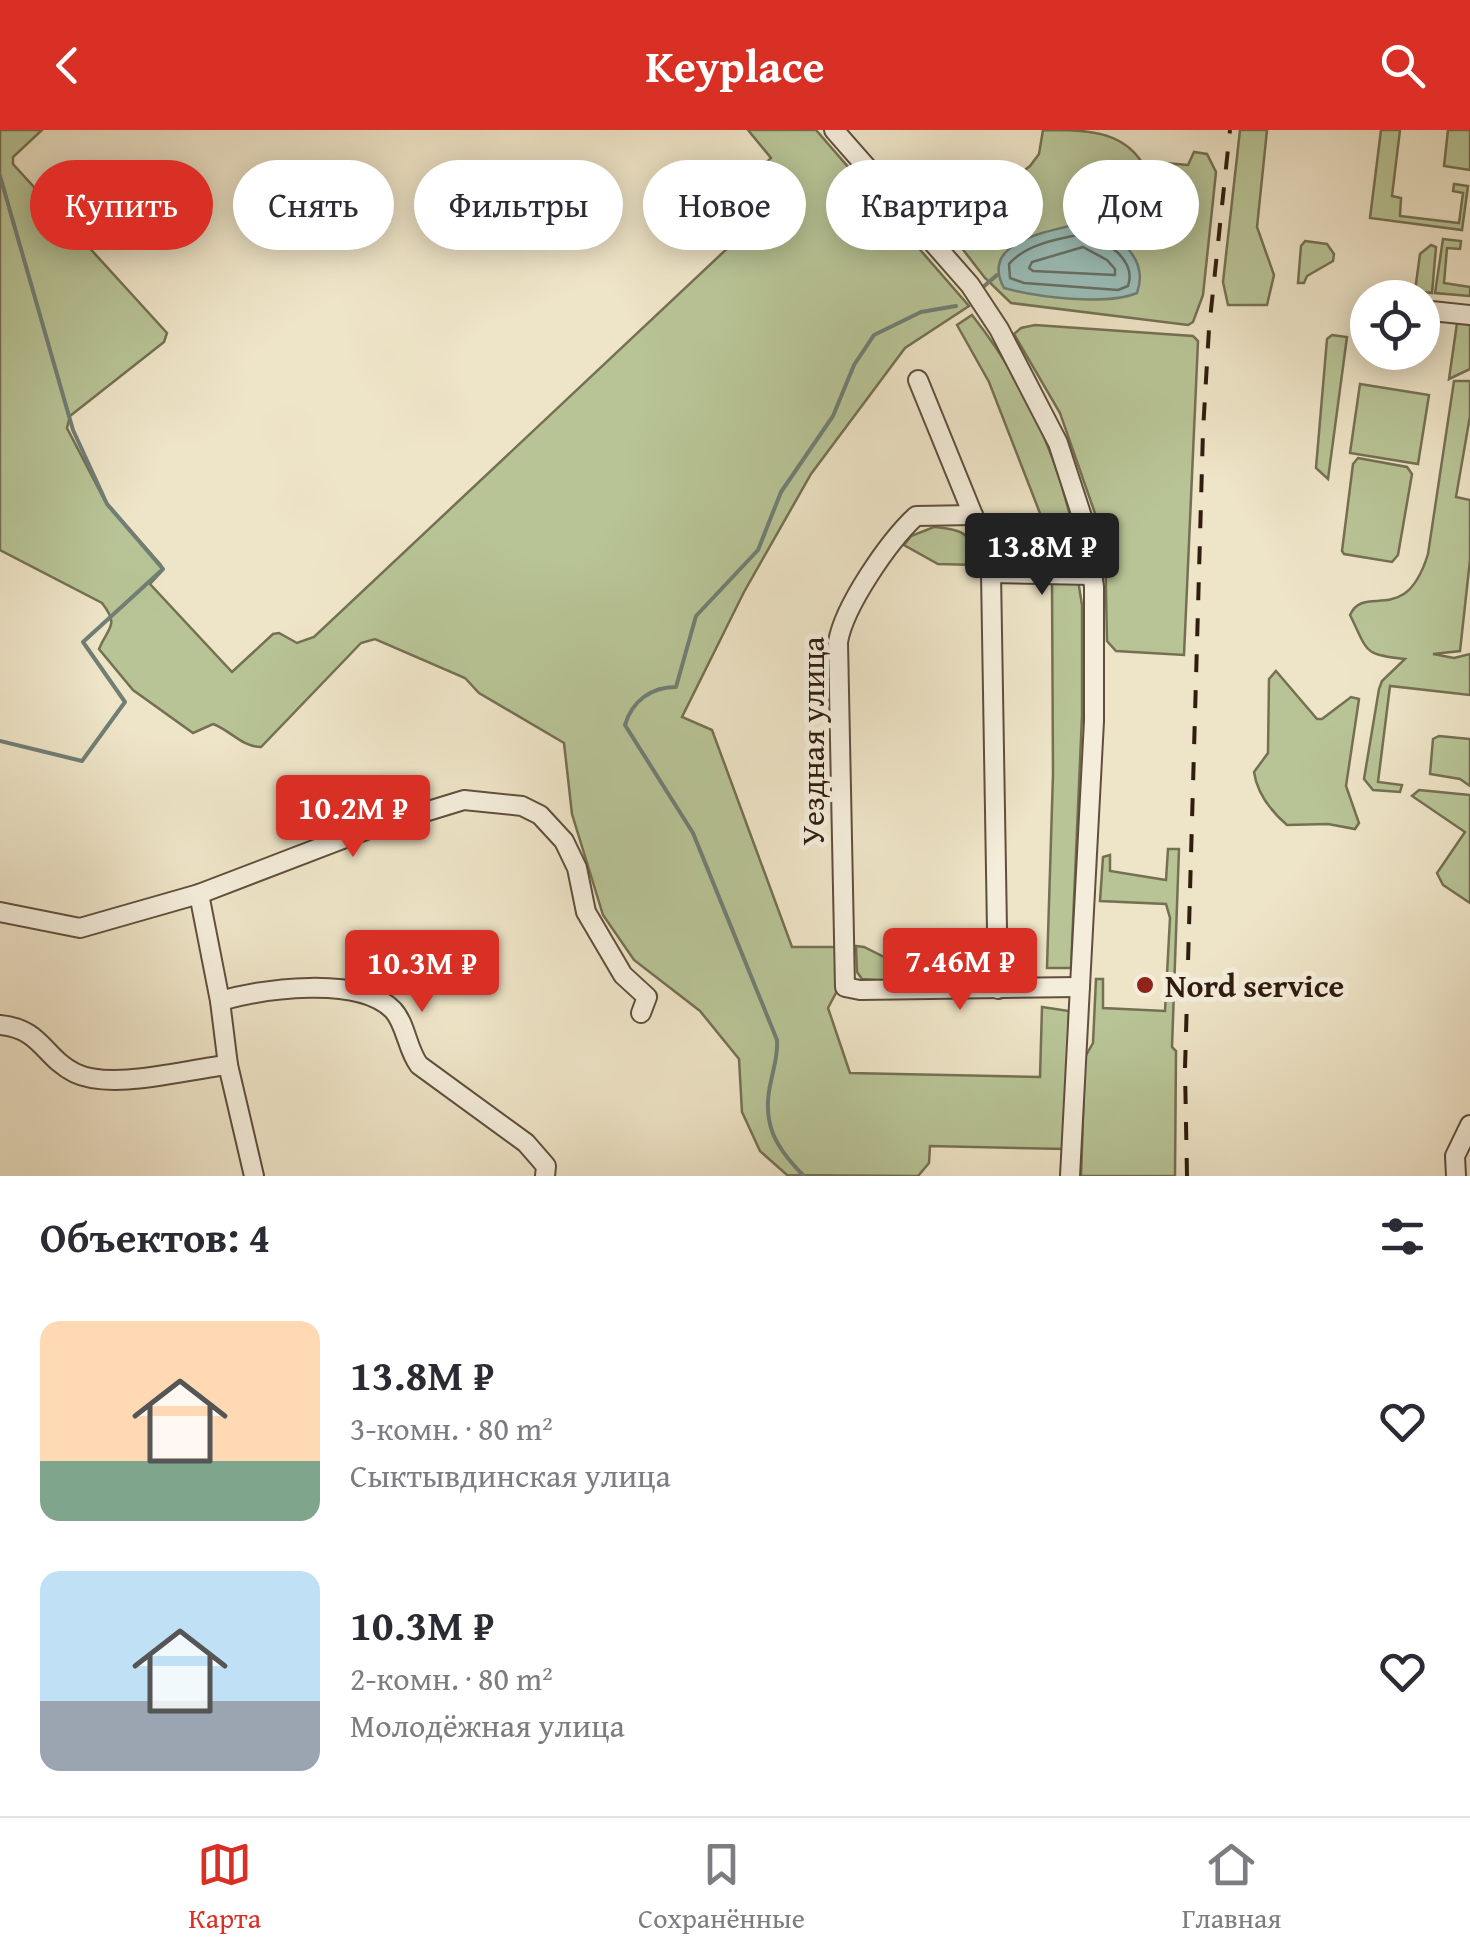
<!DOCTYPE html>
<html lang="ru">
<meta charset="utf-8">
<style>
:root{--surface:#fff;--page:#f7f7f7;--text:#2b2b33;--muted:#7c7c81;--line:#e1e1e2;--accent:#d93025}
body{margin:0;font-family:"Gentium Book Plus",serif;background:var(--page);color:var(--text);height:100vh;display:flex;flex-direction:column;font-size:38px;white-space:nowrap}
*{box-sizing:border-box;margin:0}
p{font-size:32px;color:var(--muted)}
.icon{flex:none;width:55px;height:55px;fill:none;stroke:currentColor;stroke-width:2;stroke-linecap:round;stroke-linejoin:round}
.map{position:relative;height:1046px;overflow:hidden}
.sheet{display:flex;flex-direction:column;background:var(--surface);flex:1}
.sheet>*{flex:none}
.banner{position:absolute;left:30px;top:30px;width:1410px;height:90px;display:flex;gap:20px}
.buttons{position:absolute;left:1350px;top:150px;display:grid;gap:20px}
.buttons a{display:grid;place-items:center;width:90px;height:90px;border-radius:50%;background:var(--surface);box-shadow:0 5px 25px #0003;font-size:50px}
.price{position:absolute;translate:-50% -85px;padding:0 22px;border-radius:10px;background:var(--accent);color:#fff;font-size:32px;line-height:65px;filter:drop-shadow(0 2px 5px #0008)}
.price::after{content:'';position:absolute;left:50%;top:60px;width:30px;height:22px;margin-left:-15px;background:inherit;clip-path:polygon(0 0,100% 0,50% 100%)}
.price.active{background:#222;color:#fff}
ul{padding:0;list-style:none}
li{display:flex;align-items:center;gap:30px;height:250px;padding:0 40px}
li span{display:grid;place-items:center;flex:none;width:280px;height:200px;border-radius:20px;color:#555}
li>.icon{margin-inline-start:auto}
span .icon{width:120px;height:120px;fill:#fffc;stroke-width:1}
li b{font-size:42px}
h2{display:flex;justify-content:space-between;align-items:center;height:120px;padding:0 40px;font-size:42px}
.pill{padding:0 35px;border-radius:45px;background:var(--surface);box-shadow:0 5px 25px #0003;font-size:35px;line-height:90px}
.pill.active{background:var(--accent);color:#fff}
header{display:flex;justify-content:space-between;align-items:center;height:130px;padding:0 40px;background:var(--accent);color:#fff;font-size:45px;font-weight:600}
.menu{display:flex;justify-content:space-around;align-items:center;height:140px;border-top:2px solid var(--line);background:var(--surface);font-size:28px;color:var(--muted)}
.menu a{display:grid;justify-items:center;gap:5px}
.menu .active{color:var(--accent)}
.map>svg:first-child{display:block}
</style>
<header><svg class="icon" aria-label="back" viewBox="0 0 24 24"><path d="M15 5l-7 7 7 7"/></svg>Keyplace<svg class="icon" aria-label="search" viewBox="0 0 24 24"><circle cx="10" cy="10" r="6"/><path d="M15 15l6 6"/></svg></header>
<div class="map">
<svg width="1470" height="1046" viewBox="0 0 1470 1046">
<rect width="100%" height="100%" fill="#eee4c7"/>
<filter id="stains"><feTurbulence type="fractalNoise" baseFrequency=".002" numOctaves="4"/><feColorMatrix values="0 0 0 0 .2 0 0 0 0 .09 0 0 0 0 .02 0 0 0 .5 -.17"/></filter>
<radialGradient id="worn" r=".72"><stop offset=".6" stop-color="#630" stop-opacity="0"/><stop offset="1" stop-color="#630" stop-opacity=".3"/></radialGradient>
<!-- green -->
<g fill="#b8c496" stroke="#747052" stroke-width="2.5">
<path d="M0,0H42L13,27V34L167,203L164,212L70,286L67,298L105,371L161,435L162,441L150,454L232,542L273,504L279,503L297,513L314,507L749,98L728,70L771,28L748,0H816L969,176L905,218L811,344L744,462L682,587L712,600L792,817H838V859L828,878L850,943L1040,947L1042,877L1069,881L1065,1019L930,1016L929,1033L918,1046L787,1045L760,1021L742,982L739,929L700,881L634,830L603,785L572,684L564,613L479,563L465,548L375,509L361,513L261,617C242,617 230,600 213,594L193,603L133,560L99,519C108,497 120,496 102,473L0,420Z"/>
<path d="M1043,0C1085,0 1120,0 1141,31L1188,35L1194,22L1207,24L1216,42L1203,165L1193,192L1188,195L1011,173L985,148L954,108L953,99L957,92L1030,36L1039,24Z"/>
<path d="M1240,0H1267L1257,97L1274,145L1267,175H1228L1223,152Z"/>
<path d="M1381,0H1400L1392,66L1401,68L1400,86L1459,93L1463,63L1453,61L1454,54L1468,56L1462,100L1370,88Z"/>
<path d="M1448,0H1470V40L1444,36Z"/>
<path d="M1443,109L1461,111L1460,119L1447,118L1444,153L1470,157V166L1435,163Z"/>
<path d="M1305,111L1327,114L1334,124L1333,131L1307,146L1304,153H1298L1301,116Z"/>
<path d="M1431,115L1436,117L1432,163L1415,161L1420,124Z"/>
<path d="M972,185C1018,243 1053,314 1070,386C1074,401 1079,417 1076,431L1019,436L1003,430L999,410L1043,391L989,252L957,195Z"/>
<path d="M1457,193L1470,194V239L1449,249Z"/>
<path d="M1035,195L1193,206L1198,211L1184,525L1116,521L1107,511L1105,412L1060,283L1014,204L1021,198Z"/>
<path d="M1332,205L1347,207L1328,349L1316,338L1327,209Z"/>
<path d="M1454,251H1470V286L1456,367L1470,370V430L1460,521L1433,524L1454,528L1470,524V565L1390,556L1378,652L1402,655L1400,662L1373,660L1364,649L1379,559L1382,551L1405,529C1362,524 1369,523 1350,485C1365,452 1405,499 1428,424Z"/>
<path d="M1360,254L1429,265L1418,334L1350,323Z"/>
<path d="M1358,328L1407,337L1412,344L1398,425L1392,432L1344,424L1342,421L1353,334Z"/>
<path d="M934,397C967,401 969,401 975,435L938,434L904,415L911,406Z"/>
<path d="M1078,450L1082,475V586L1071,838H1047L1053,644L1052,452Z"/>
<path d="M1276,541L1317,589H1322L1351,567L1359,569L1346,656L1359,693L1355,699L1328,694L1287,695C1272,682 1257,663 1254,642L1268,623L1269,549Z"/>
<path d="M1439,606L1470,609V656L1460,649L1430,644L1433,609Z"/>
<path d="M1419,660L1470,665V773L1443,755L1437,743L1465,702L1412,666Z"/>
<path d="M1168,719H1179L1172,917L1176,921L1175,1046H1081L1085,927L1093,913L1096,849H1103V878L1165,881L1170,788L1166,774L1100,771L1103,727L1110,725V741L1166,750Z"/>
<path d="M856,816L864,817L904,837L905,852L862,849L857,842Z"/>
</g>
<!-- water -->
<path fill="#9abeb9" stroke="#707e75" stroke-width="2.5" d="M1082,93C1115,101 1150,127 1137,163C1106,176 1036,167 1004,158C978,111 1051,101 1082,93Z"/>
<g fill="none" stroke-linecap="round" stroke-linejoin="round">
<!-- shore -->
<g stroke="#656e64" stroke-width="2.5">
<path d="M1083,104C1106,110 1137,130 1128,156L1118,160L1024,153L1010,148L1009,134C1026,114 1058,109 1083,104Z"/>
<path d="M1083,117L1107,130L1115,139V145L1033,141L1029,138L1032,132Z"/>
</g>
<!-- stream -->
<g stroke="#707e75" stroke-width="4">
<path d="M0,46L73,300L107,374L163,439L83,512L125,572L82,631L0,611"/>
<path d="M982,158L997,145"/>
<path d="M804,1046C775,1017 761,993 771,951C774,936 778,926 777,910L693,703L625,595C632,571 651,557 676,557L696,486L758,420L781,362L833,286L854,235L874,205L921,182L956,176"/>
</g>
<!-- minor casing -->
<g stroke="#604f3d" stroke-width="22">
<g id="minor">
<path d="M834,0L970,155L999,199L1058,313L1086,399L1094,457V591L1070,1046"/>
<path d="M1422,180L1470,185"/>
<path d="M918,250L973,385L991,443L998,859"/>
<path d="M973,385L916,386C889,411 844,476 838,512L845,857L860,860L1080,857"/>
<path d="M991,443L1093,445"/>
<path d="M199,764L220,871L228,935L254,1046"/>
<path d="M0,782L80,798L199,764L366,700L464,670L522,676L540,685L564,711L577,738L586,782L623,845L647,867L641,883"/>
<path d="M220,871C263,859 358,845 393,880C406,894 407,919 419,935L526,1013L546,1036L545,1046"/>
<path d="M0,895C42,899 43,927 75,943C112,961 187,939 228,935"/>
<path d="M1456,1046L1455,1026L1470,995"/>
</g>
</g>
<!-- minor -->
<use href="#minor" stroke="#f4eddb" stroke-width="18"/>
<!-- rail -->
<path stroke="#301d0f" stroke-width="4" stroke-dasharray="18 18" stroke-linecap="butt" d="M1187,1046L1185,939L1203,301L1209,199L1230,0"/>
</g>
<!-- markers -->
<circle fill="#8f2418" stroke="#f4eddb" stroke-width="4" cx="1145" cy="855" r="10"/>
<g text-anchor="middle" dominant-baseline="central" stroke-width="10" stroke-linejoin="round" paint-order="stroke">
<!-- street labels -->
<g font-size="32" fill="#301d0f" stroke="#f4eddb">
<text transform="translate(812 611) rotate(-90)">Уездная улица</text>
</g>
<!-- poi labels -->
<g font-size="32" font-weight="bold" fill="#301d0f" stroke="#f4eddb" text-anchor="start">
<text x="1165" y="855">Nord service</text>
</g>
</g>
<rect width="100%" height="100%" filter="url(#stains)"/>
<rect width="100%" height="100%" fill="url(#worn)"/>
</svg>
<div class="buttons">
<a><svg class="icon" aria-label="locate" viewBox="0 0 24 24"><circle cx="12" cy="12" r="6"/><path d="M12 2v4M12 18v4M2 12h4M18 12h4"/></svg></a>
</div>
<b class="price active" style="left:1042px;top:468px">13.8M ₽</b>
<b class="price" style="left:353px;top:730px">10.2M ₽</b>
<b class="price" style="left:960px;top:883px">7.46M ₽</b>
<b class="price" style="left:422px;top:885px">10.3M ₽</b>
<div class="banner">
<a class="pill active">Купить</a>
<a class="pill">Снять</a>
<a class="pill">Фильтры</a>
<a class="pill">Новое</a>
<a class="pill">Квартира</a>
<a class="pill">Дом</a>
</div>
</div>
<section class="sheet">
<h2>Объектов: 4<svg class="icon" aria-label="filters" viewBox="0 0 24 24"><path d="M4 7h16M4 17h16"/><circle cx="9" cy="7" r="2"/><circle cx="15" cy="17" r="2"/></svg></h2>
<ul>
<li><span style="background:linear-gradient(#ffd9b3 70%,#7fa58c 0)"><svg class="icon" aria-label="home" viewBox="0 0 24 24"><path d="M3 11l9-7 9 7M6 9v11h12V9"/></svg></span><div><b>13.8M ₽</b><p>3-комн. · 80 m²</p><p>Сыктывдинская улица</p></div><svg class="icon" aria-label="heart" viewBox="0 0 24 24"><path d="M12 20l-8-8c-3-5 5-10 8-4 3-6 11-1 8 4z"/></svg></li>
<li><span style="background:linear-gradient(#bfe0f5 65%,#9aa5b1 0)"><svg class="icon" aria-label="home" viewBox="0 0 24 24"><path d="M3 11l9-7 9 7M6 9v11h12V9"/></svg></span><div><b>10.3M ₽</b><p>2-комн. · 80 m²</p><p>Молодёжная улица</p></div><svg class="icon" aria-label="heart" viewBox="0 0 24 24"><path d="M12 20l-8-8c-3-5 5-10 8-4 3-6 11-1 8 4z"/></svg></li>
</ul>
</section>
<nav class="menu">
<a class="active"><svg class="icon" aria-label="map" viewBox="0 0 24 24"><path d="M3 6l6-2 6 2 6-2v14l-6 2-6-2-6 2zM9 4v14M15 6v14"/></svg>Карта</a>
<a><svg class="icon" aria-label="saved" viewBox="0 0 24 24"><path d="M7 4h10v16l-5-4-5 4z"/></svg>Сохранённые</a>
<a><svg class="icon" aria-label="home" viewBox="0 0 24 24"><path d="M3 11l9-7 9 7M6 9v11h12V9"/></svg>Главная</a>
</nav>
